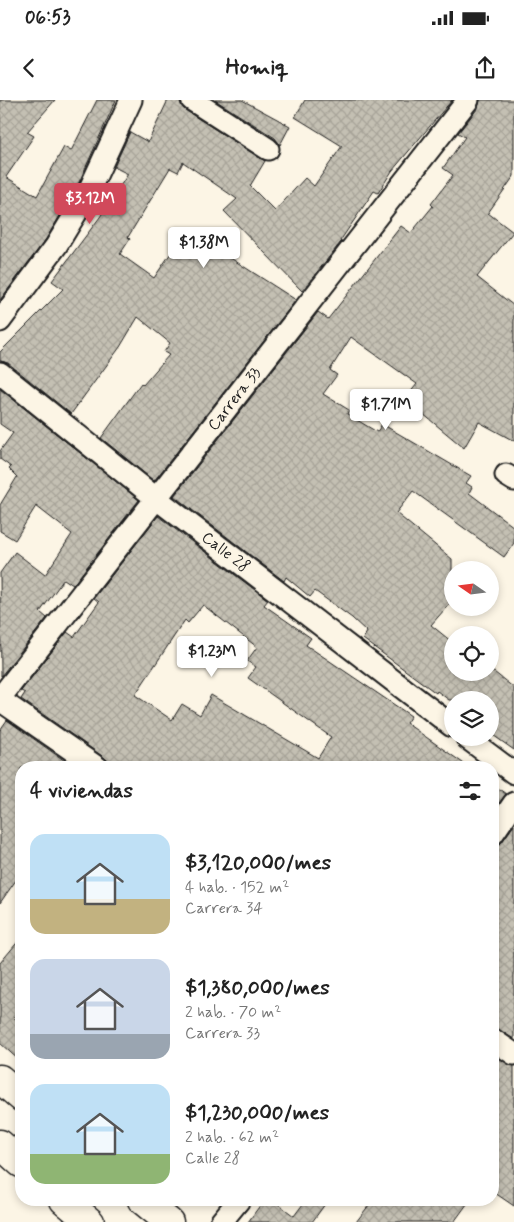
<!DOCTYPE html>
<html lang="es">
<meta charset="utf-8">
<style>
:root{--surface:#fff;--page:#f6f6f6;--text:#222;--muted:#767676;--accent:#d1495b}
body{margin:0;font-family:Mynerve,sans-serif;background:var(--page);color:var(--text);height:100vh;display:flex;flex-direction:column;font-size:19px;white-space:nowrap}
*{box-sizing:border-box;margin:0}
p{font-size:16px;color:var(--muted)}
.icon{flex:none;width:28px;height:28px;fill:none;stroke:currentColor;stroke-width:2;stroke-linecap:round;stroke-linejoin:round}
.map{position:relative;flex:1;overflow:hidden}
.details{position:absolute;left:15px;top:661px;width:484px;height:445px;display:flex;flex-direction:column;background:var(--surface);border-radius:20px;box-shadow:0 2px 8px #0003}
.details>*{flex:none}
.needle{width:32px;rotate:284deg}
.tools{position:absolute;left:444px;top:461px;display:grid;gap:10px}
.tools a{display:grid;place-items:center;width:55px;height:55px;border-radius:50%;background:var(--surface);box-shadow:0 2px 8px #0003;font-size:25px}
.price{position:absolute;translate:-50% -42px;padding:0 11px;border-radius:5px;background:#fff;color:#222;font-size:16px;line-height:32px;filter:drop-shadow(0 1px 2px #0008)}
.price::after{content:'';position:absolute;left:50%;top:30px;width:15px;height:11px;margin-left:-8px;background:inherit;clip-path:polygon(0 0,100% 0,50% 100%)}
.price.selected{background:var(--accent);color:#fff}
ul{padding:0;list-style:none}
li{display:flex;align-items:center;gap:15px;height:125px;padding:0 15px}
li span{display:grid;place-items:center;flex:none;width:140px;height:100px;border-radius:15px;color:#555}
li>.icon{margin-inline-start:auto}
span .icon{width:60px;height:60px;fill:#fffc;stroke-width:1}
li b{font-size:21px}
h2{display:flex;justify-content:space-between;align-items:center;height:60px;padding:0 15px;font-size:21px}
.status{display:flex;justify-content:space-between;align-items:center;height:35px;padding:0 25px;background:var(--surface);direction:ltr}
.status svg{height:14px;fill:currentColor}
header{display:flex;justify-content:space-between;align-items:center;height:65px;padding:0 15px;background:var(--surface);font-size:22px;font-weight:700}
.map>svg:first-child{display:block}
</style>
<div class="status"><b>06:53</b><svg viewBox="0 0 49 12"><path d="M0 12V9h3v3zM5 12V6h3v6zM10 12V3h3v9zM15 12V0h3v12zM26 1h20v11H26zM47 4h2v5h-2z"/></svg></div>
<header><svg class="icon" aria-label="back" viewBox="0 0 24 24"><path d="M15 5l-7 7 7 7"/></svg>Homiq<svg class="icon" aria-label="share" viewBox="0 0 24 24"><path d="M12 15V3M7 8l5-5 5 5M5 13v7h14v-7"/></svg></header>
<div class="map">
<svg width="514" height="1122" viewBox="0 0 514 1122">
<defs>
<pattern id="building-cross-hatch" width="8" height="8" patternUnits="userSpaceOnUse" patternTransform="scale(1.25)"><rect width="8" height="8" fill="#c4c0b3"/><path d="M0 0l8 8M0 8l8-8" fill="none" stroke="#a8a499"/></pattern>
</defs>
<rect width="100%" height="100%" fill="#fcf5e5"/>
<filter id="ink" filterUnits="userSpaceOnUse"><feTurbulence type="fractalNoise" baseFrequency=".02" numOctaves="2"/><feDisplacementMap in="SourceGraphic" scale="10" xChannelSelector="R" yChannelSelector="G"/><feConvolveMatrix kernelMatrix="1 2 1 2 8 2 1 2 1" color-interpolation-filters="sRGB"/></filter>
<g filter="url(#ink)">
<!-- building -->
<g fill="url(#building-cross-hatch)" stroke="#1c1c1c" fill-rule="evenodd">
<path d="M0,0H55L27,32L34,36L6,77L37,96L64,47L71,51L97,0H116L76,89L46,139L0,200Z"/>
<path d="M168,0H180L185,10L265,61L250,86L275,111L305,78L314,86L342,46L295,17L305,0H452L392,71L378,93L374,91L340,141L341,142L302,191L224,111L237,99L183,62L178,72L170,68L128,137L130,139L120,154L154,178L179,141L199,155L207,143L296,200L154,381L101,338L141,283L143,285L169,255L164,252L170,243L138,217L120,247L71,314L8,263L0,261V252L63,189L52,181L100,117L128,74L114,67L130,32L148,42Z"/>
<path d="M215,0H242L290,26L280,45L275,38Z"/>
<path d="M480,0H514V76L488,113L513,132L477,177L514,206V341L479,322L464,348L405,299L417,284L351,237L330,270L337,275L323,294L349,310L347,314L377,332L382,324L471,376L466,383L472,387L469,393L514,427V443L504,457L413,391L396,413L452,459V501L431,525L452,542V572H494L514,588V650L490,633V600H449L437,591L436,593L363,539L367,532L352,518L315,491L310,497L286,477L284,481L174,396L318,212L328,219L401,126L411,133L433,106L431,104L453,75L443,68L465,37L458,33L478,8Z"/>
<path d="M0,289L139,400L73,485L64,479L40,512L47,518L1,576L0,473L15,452L45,475L72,434L36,406L15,440L0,431V405L17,377L9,369L11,367L0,359V351L13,333L0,324Z"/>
<path d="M158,416L268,500L264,505L311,538L306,545L411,616L406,623L470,668H110L105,658L21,599L25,593L21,591L67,532L74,537L99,502L94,498ZM203,505L257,547L247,561L256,567L248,578L331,637L318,658L211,595L200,615L182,604L172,620L135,595L185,520L188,523Z"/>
<path d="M7,620L75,668H21V773L0,803V630Z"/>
<path d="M492,684L506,694L492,712Z"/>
<path d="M514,725V939L492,927V747L502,742Z"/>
<path d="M21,838V908L13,917L21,924V962L0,943V863Z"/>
<path d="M492,954L514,966V1106L492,1091Z"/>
<path d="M264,1100H273L294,1116L306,1100H328L312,1122H248Z"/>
<path d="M373,1100H470L454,1122H356Z"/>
</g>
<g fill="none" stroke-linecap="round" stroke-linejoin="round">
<!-- minor casing -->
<g stroke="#1c1c1c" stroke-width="25">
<g id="minor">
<path d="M192,0L268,49"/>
<path d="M0,221L56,146L87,95L131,0"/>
<path id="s1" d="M0,273L157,399L452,626"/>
<path d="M506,375L514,380"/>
<path id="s2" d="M0,598L468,0"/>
<path d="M0,600L98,668"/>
<path d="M467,638L514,673"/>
<path d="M492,735L514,703"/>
<path d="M492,939L514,954"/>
<path d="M221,1122L239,1100"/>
</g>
</g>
<!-- highway casing -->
<g stroke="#1c1c1c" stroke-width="31">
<g id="highway">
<path d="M0,979L21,997"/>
<path d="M0,1044L21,1063"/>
<path d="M64,1100L90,1122"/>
<path d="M142,1100L169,1122"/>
</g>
</g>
<!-- minor -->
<use href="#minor" stroke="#fcf5e5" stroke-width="21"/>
<!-- highway -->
<use href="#highway" stroke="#fcf5e5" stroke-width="28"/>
</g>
</g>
<g text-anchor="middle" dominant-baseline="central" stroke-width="5" stroke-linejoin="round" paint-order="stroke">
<!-- street labels -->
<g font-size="16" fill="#1c1c1c" stroke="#fcf5e5">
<text stroke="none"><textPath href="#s2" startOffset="380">Carrera 33</textPath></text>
<text stroke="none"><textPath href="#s1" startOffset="288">Calle 28</textPath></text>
</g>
</g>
</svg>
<div class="tools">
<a><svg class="needle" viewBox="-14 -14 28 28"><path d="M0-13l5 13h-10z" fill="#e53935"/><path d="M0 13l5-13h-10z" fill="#767676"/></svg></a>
<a><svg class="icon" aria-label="locate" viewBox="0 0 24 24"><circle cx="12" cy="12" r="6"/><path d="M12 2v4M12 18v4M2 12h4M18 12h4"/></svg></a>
<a><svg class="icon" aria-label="layers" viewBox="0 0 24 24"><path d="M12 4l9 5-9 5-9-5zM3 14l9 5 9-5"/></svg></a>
</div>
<b class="price selected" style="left:90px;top:125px">$3.12M</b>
<b class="price" style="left:204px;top:169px">$1.38M</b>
<b class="price" style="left:386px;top:331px">$1.71M</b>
<b class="price" style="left:212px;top:578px">$1.23M</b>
<section class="details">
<h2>4 viviendas<svg class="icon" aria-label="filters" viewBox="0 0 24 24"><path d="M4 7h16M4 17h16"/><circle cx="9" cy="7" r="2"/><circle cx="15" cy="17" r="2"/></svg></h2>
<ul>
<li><span style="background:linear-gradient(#bfe0f5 65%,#c2b280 0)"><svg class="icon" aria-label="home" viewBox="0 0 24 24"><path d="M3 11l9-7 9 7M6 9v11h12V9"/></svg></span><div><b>$3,120,000/mes</b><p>4 hab. · 152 m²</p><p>Carrera 34</p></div></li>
<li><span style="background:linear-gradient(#c9d6e8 75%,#9aa5b1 0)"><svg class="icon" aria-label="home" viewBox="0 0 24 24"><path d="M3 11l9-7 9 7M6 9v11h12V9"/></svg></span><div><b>$1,380,000/mes</b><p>2 hab. · 70 m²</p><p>Carrera 33</p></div></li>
<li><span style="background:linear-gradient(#bfe0f5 70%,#8fb573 0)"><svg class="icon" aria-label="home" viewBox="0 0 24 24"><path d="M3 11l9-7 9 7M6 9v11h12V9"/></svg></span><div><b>$1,230,000/mes</b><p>2 hab. · 62 m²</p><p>Calle 28</p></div></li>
</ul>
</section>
</div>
